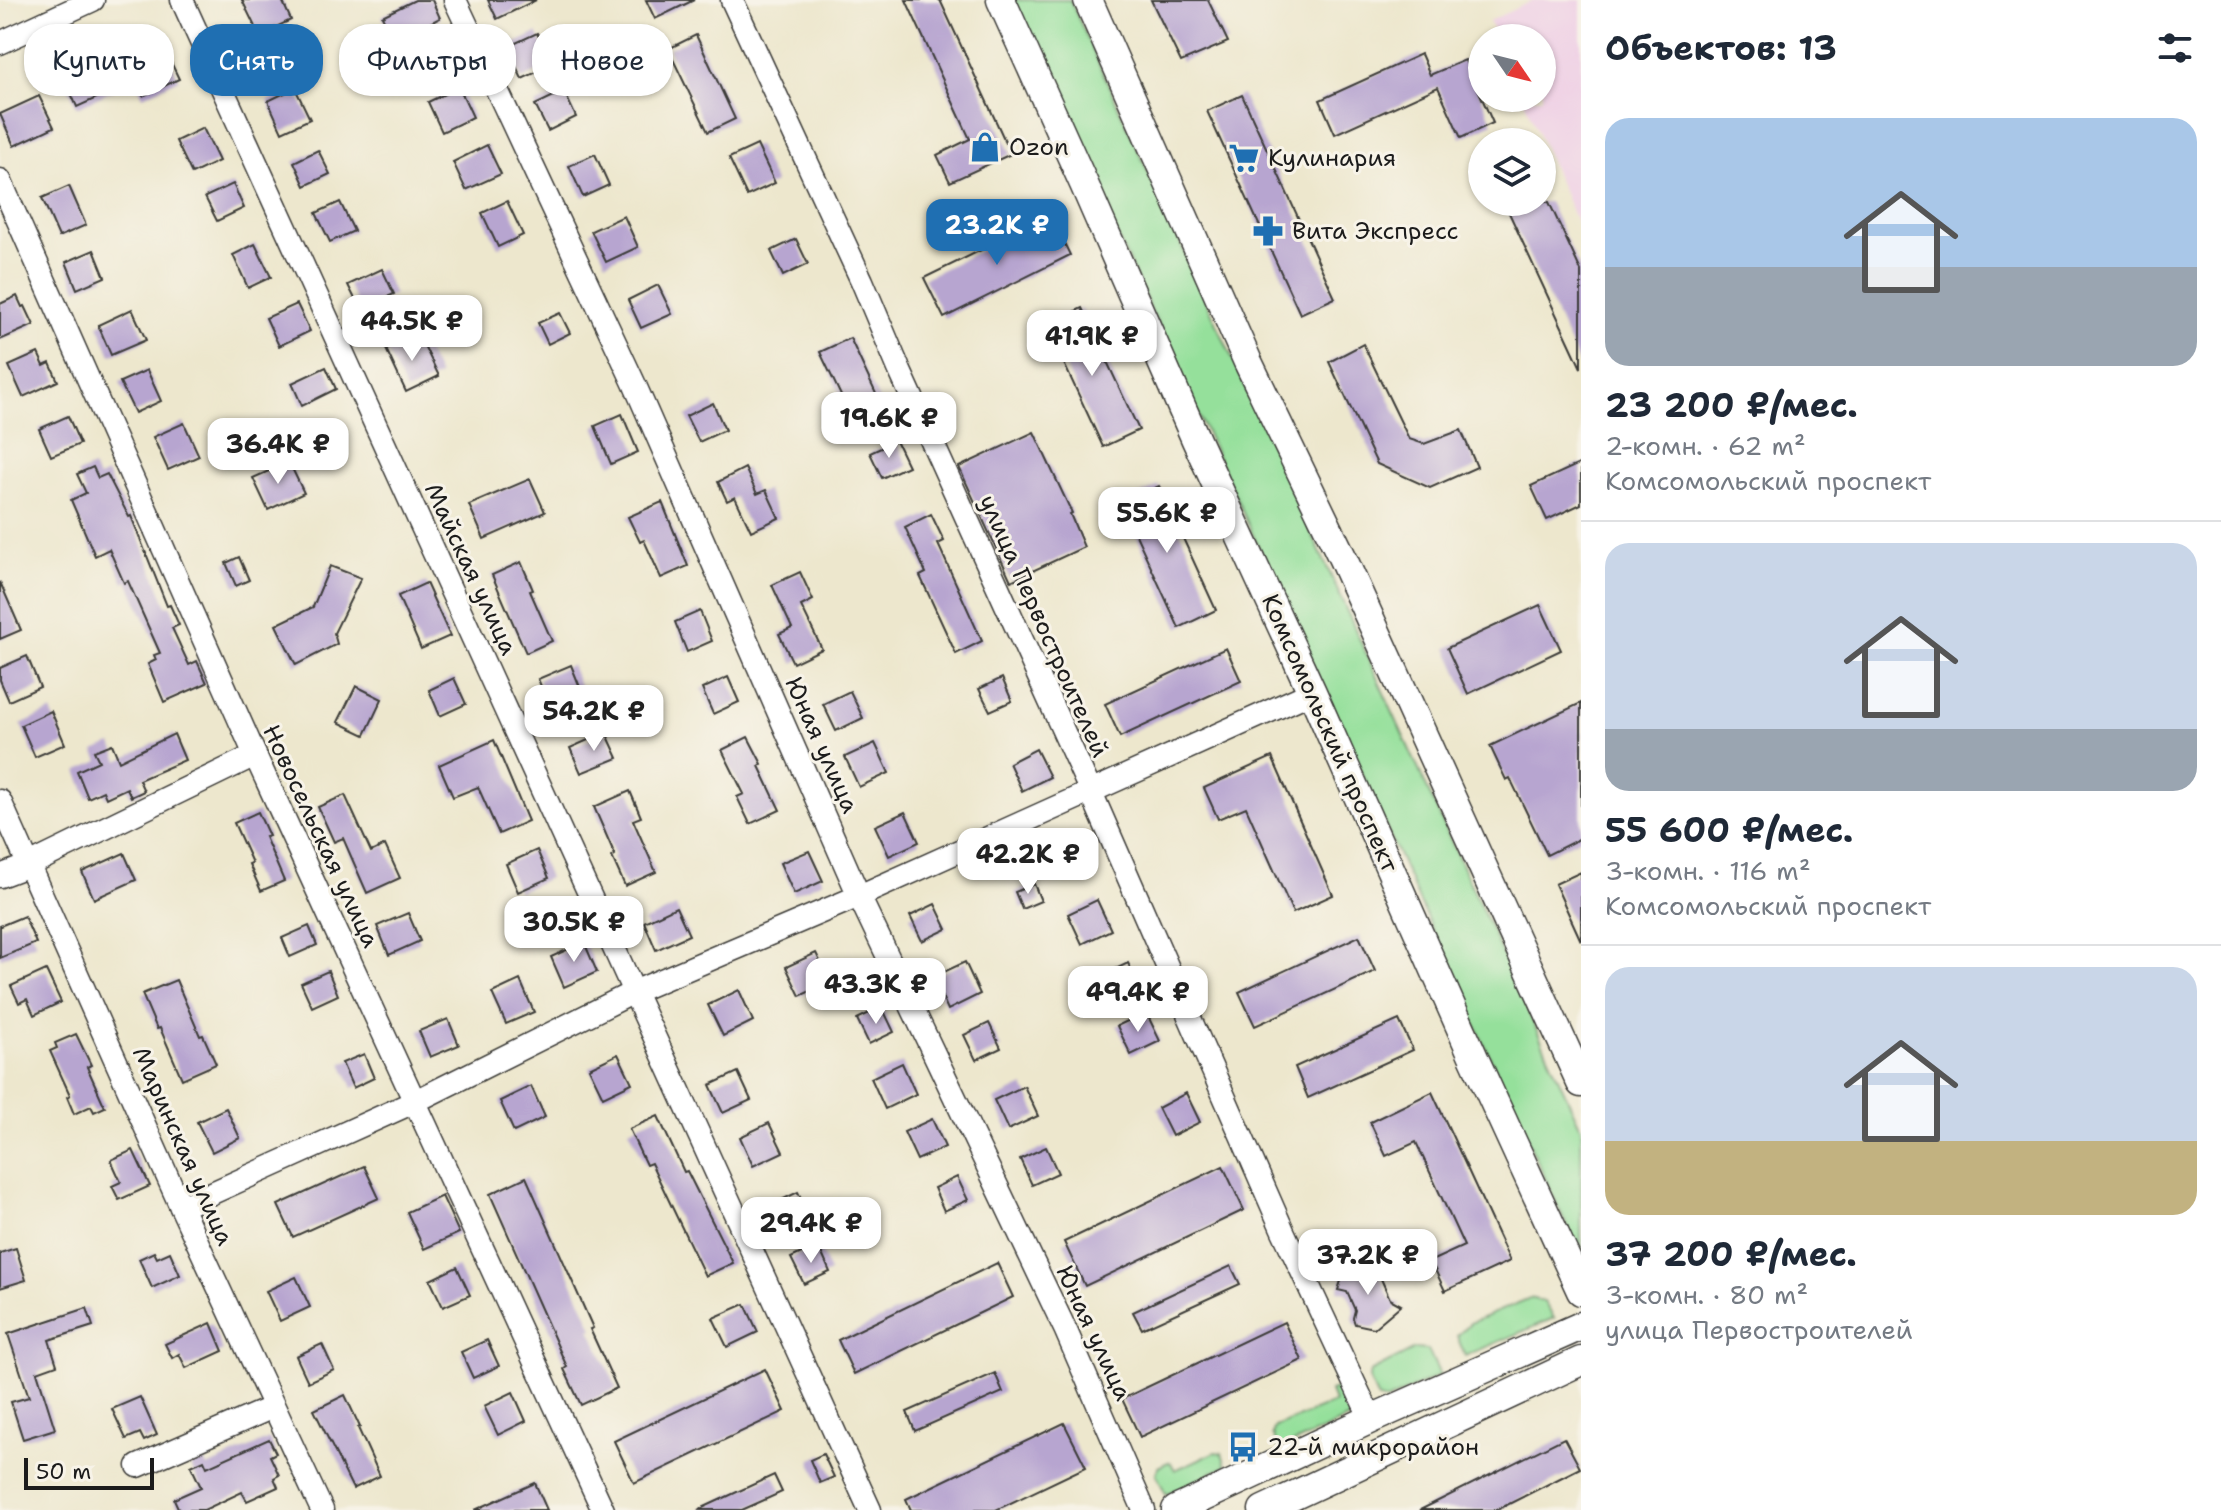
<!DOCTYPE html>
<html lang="ru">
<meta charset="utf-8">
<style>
:root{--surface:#fff;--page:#f6f6f7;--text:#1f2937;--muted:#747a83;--line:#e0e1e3;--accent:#1f6fb2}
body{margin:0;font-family:"Shantell Sans",sans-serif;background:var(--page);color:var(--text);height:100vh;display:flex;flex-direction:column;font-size:30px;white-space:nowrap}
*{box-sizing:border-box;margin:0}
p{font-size:26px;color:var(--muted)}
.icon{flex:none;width:44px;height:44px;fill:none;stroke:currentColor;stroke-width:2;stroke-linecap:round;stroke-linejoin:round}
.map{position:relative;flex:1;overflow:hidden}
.sheet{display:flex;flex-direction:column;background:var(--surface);width:640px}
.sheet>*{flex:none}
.guide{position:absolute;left:24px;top:24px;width:760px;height:72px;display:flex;gap:16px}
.needle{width:52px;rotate:125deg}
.buttons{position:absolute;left:1468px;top:24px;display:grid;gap:16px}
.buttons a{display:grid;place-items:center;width:88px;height:88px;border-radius:50%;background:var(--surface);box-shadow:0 2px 6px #0004;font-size:40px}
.scale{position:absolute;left:24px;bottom:20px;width:130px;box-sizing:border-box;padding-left:8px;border:4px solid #1c1c1c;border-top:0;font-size:22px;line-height:28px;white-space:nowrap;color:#1c1c1c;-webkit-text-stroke:6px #f7f3e8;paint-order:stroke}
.price{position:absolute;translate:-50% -68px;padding:0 18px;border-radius:16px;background:#fff;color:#222;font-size:26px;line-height:52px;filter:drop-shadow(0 2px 4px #0008)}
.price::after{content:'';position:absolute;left:50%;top:48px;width:24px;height:18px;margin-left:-12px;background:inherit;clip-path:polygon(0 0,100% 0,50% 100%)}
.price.selected{background:var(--accent);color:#fff}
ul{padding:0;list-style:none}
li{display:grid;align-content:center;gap:16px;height:424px;padding:0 24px}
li+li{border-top:2px solid var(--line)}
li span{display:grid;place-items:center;height:248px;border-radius:24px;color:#555}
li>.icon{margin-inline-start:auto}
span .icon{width:144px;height:144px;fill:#fffc;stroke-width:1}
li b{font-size:34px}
h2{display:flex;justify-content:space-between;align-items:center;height:96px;padding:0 24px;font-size:34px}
.tag{padding:0 28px;border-radius:32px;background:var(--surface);box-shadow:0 2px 6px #0004;font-size:28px;line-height:72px}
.tag.selected{background:var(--accent);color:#fff}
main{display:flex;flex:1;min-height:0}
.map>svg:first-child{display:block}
</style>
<main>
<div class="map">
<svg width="1581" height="1510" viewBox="0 0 1581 1510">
<rect width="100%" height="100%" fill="#f7f3e8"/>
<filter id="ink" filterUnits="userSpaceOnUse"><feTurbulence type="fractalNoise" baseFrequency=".0125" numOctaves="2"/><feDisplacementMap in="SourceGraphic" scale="16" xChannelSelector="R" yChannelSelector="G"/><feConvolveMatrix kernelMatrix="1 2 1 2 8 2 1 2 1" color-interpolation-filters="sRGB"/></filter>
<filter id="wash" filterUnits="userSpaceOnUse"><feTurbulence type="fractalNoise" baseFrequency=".006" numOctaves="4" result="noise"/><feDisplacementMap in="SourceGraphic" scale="32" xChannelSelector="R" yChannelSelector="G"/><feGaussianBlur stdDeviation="1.8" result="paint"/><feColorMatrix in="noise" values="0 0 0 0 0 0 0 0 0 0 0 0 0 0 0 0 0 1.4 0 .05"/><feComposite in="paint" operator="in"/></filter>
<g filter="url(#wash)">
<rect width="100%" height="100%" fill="#ede7cd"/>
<!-- built -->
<path fill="#efd0e5" d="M1534,0H1581V233L1523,98H1542V38H1497L1489,21Z"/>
<!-- green -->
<g fill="#95e09b" stroke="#587e5c" stroke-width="2">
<path d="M1010,0H1070L1581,1128V1257Z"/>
<path d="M1530,1298L1544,1302L1554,1318L1465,1356L1457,1336L1470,1323Z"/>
<path d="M1415,1349L1428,1350L1440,1375L1386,1401L1378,1399L1369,1379L1370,1372Z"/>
<path d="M1343,1386L1358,1414L1279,1450L1272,1434L1275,1427L1334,1403L1330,1391Z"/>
<path d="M1215,1452L1222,1453L1226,1466L1166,1494L1156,1474L1158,1467L1168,1462L1171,1463L1175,1470Z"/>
</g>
<g id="blocks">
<!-- building -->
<g fill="#b7a5d0">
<path d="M242,0H282L291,20L259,35Z"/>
<path d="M415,0H432L440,18L430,23L447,58L424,69L408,34L394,40L382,16Z"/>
<path d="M488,0H536L497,19Z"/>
<path d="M646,0H694L655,19Z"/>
<path d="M906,0H940L1011,154L950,182L937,155L970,139Z"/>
<path d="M1151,0H1208L1228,42L1181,62Z"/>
<path d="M537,33L552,65L522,79L507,47Z"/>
<path d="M696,35L735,119L708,132L668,49Z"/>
<path d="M159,37L179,79L143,96L136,80L77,107L65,80Z"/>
<path d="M1421,54L1430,75L1465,60L1493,123L1461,138L1438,87L1335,134L1320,100Z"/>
<path d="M459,87L473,117L442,132L428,102Z"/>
<path d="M295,88L310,119L282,132L268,101Z"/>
<path d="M564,91L576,117L548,131L535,105Z"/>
<path d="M1242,95L1335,298L1300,314L1207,111Z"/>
<path d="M39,96L54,127L14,146L0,114Z"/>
<path d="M203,128L219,161L192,174L176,141Z"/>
<path d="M487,145L501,174L466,190L453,162Z"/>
<path d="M757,145L775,183L747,196L729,158Z"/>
<path d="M318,150L330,174L305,186L294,162Z"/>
<path d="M595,154L609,185L583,197L569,166Z"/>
<path d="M233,184L244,208L217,221L205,197Z"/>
<path d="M69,186L86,225L59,237L42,198Z"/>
<path d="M507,201L523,235L498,247L482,213Z"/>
<path d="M340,202L354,231L330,242L316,213Z"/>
<path d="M1504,202H1549L1581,271V368Z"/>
<path d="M624,216L638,247L606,262L591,231Z"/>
<path d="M1051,216L1070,255L944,318L924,278Z"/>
<path d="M796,239L808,264L783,276L771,251Z"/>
<path d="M255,244L271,277L248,288L233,255Z"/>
<path d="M94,250L105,277L77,289L66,262Z"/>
<path d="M382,269L394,294L360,309L348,285Z"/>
<path d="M658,285L672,314L641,328L628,300Z"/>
<path d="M17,296L22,307L25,306L34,325L0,340V304Z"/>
<path d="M297,304L310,331L279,346L266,318Z"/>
<path d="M1082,308L1139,430L1103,447L1046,325Z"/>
<path d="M132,309L146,340L111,355L98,325Z"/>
<path d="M560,313L570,333L548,344L538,323Z"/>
<path d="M418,333L439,376L406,392L386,349Z"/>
<path d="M850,338L884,411L855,425L820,352Z"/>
<path d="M1363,344L1409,439L1424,444L1461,430L1477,467L1430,488L1377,464L1329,362Z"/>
<path d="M38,353L44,366L50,363L58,381L23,397L9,366Z"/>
<path d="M326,367L336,389L302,406L292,383Z"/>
<path d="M147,370L161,401L135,413L120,382Z"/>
<path d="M713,403L725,430L699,442L686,416Z"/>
<path d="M622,414L638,452L611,464L595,426Z"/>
<path d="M68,416L80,444L51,456L39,429Z"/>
<path d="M184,423L199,456L168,470L153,437Z"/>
<path d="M1034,432L1072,513L1070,514L1084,547L1011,581L959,467Z"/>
<path d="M896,441L908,466L882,478L870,453Z"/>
<path d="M289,462L304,493L268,510L253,478Z"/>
<path d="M1581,463V504L1547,520L1531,486Z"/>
<path d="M93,467L98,478L107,474L129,517L131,516L167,606L170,605L179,625L172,628L189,665L197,661L207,683L164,702L148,664L156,660L154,655L160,653L128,581L124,583L109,549L95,556L71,500L86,493L77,474Z"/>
<path d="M745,468L757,494L766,490L779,518L751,531L735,497L727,501L718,482Z"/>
<path d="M530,479L545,512L484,539L469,505Z"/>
<path d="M1159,486L1216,610L1179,628L1131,524L1120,529L1111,508Z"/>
<path d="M662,502L688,566L661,578L644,540L640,542L628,517Z"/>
<path d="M931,514L944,541L938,544L982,641L956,654L920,576L926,573L905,527Z"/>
<path d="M239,557L249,580L236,586L226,563Z"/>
<path d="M521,562L533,590L530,591L552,641L526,653L492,575Z"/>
<path d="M330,566L361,578L334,633L337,644L296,665L276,625L313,607Z"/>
<path d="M800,572L813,600L801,606L822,649L793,663L779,634L792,628L772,585Z"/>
<path d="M0,582L21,630L0,639Z"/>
<path d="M426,583L450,636L421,649L398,596Z"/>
<path d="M1540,605L1561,650L1468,694L1447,648Z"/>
<path d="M700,611L712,641L687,652L675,622Z"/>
<path d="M1226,648L1241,681L1120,737L1105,704Z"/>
<path d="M27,656L40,687L9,701L0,680V668Z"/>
<path d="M571,665L582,692L549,706L538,679Z"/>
<path d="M728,677L739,702L713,714L702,689Z"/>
<path d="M454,678L466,704L440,716L429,690Z"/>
<path d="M1002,678L1012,701L990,711L979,689Z"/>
<path d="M356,686L382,699L365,735L338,722Z"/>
<path d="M850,691L863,718L836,731L823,704Z"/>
<path d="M1581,703V838L1547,855L1510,778L1506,780L1490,746Z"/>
<path d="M51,711L65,744L35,757L21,725Z"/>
<path d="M606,732L618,758L581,773L570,748Z"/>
<path d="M174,734L185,760L139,780L144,791L131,797L127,788L106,798L103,791L88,798L77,771L99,761L94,751L112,744L119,761Z"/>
<path d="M748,737L762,764L759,766L780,810L750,824L737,797L744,794L722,750Z"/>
<path d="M494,740L528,821L499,834L478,787L453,797L439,765Z"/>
<path d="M875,743L889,773L859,787L845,757Z"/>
<path d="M1036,749L1050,777L1022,791L1009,763Z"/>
<path d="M1272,757L1333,895L1293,913L1246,807L1218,819L1204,788Z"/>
<path d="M630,791L641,817L633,820L656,872L625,886L612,857L615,855L594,807Z"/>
<path d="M345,795L371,852L385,845L400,878L367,893L343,838L334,842L318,807Z"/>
<path d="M258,812L269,836L265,837L284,881L261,891L249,864L252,863L234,823Z"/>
<path d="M905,812L919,842L889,856L875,826Z"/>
<path d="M537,850L549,878L518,892L506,864Z"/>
<path d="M809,851L823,881L794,894L780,863Z"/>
<path d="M124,853L136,880L94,899L82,872Z"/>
<path d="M1581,872V941L1555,884Z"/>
<path d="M1034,884L1041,901L1022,909L1015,892Z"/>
<path d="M1097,900L1111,930L1082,944L1068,914Z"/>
<path d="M935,904L947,929L922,941L910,916Z"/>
<path d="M676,907L689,935L656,950L644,922Z"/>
<path d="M408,913L420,941L389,955L377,926Z"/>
<path d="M24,916L36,943L0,958V926Z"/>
<path d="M309,926L317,945L290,957L282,938Z"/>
<path d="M1359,936L1375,971L1255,1026L1239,992Z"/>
<path d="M584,942L597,972L564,987L551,957Z"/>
<path d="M816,953L830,982L800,996L786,967Z"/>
<path d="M965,962L980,994L948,1010L933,977Z"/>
<path d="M1128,963L1139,986L1116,997L1105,974Z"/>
<path d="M46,970L61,1002L34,1015L27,999L19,1003L11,986Z"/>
<path d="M328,971L338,995L312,1007L301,983Z"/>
<path d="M176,980L200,1036L203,1035L216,1064L182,1079L160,1028L157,1029L142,994Z"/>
<path d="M520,980L534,1012L506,1024L492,993Z"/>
<path d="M739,990L753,1021L723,1036L708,1005Z"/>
<path d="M882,1007L894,1032L869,1044L857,1019Z"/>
<path d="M1146,1012L1160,1041L1131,1055L1117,1026Z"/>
<path d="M448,1019L459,1045L430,1057L419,1031Z"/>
<path d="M1399,1020L1413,1050L1308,1098L1295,1067Z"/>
<path d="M989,1023L1001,1048L976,1060L964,1035Z"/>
<path d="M76,1034L91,1065L87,1067L105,1107L94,1112L91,1106L74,1114L67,1097L70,1095L50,1051L57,1048L55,1043Z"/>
<path d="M364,1054L374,1078L353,1088L342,1063Z"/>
<path d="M618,1054L632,1083L603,1097L589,1068Z"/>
<path d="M902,1063L916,1094L885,1109L871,1078Z"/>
<path d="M738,1072L751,1100L723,1113L710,1085Z"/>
<path d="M531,1086L545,1117L514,1132L500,1101Z"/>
<path d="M1024,1086L1038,1116L1008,1130L994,1100Z"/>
<path d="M1432,1092L1510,1261L1445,1291L1431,1261L1464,1246L1416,1142L1386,1156L1370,1122Z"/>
<path d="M1186,1093L1200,1122L1172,1136L1158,1108Z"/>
<path d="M226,1108L240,1138L212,1152L197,1122Z"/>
<path d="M658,1116L684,1172L687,1171L733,1263L705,1276L651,1163L646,1165L629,1129Z"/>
<path d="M932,1119L945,1147L917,1160L904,1132Z"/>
<path d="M769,1123L783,1152L753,1166L740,1137Z"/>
<path d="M1046,1147L1058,1173L1032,1185L1020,1159Z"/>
<path d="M133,1150L150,1186L119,1200L112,1186L121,1182L111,1160Z"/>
<path d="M364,1166L379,1198L293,1237L278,1205Z"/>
<path d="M1223,1166L1244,1210L1085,1286L1064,1242Z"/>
<path d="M526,1177L593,1328L590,1329L617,1388L581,1405L564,1369L567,1367L490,1194Z"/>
<path d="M957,1177L968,1200L944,1211L934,1188Z"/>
<path d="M798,1192L810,1217L785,1228L773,1204Z"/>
<path d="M442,1196L459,1233L424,1249L407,1212Z"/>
<path d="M818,1245L830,1272L804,1284L791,1258Z"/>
<path d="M16,1248L26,1280L0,1288V1253Z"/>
<path d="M154,1252L157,1258L170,1252L180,1275L152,1288L139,1259Z"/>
<path d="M997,1263L1013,1297L854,1374L838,1340Z"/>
<path d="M1374,1263L1390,1299L1401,1305L1374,1328L1355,1324L1353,1318L1355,1310L1347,1292L1338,1290L1342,1278Z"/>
<path d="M1231,1266L1240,1284L1142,1329L1133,1312Z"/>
<path d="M457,1267L470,1295L443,1307L430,1280Z"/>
<path d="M296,1277L310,1307L280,1321L266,1291Z"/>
<path d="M745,1304L758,1332L727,1347L713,1318Z"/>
<path d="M87,1308L93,1326L49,1340L57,1365L37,1372L55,1429L23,1439L11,1402L29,1397L8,1334Z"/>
<path d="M1284,1322L1302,1360L1140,1437L1122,1399Z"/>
<path d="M211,1323L223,1351L186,1368L179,1354L172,1358L165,1344Z"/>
<path d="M487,1340L499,1366L473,1378L461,1352Z"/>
<path d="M322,1344L334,1370L308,1382L296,1356Z"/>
<path d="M765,1369L785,1411L634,1483L614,1441Z"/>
<path d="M995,1373L1003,1392L915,1431L907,1412Z"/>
<path d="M513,1392L526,1421L498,1435L484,1406Z"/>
<path d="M345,1395L360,1427L358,1428L380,1476L353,1489L314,1410Z"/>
<path d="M140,1397L157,1435L144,1441L140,1433L126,1439L112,1409Z"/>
<path d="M1064,1423L1086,1467L996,1510H911L906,1499Z"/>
<path d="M1564,1438L1580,1468L1497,1510H1420Z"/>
<path d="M269,1439L276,1453L270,1456L279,1475L274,1478L278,1487L247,1501L242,1492L204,1510H179L174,1499L201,1487L191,1466L204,1460L207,1467Z"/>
<path d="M823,1454L834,1477L820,1483L810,1460Z"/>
<path d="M774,1475L782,1492L742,1510H698Z"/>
<path d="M535,1483L547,1510H475Z"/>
</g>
</g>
</g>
<g filter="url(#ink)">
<use href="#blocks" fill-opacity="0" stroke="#3b3a37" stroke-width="2"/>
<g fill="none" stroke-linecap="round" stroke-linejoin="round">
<!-- minor casing -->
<g stroke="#3b3a37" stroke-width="25">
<g id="minor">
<path d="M182,0L870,1510"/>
<path d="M455,0L634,383L859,896L1066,1331L1144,1510"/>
<path d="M732,0L862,281L899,369L1091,792L1283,1231L1371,1419"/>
<path d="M0,43L93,0"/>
<path d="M0,180L255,755L603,1510"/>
<path d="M0,801L181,1207L322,1510"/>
<path d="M0,876L29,865L255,755"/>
<path d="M181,1207L416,1101L636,991L859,896L1312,692"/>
<path d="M138,1466L273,1407"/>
</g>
</g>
<!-- major casing -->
<g stroke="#3b3a37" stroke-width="31">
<g id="major">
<path d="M1001,0L1084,184L1196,440L1312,692L1474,1058L1581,1291"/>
<path d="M1088,0L1248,362L1343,559L1581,1083"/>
<path d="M1176,1510L1371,1419L1581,1326"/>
<path d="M1263,1510L1581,1361"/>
</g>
</g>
<!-- minor -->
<use href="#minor" stroke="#fff" stroke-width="22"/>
<!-- major -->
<use href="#major" stroke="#fff" stroke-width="28"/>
</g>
</g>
<!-- icons -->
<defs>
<g id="shop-bare" transform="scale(2.4)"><path d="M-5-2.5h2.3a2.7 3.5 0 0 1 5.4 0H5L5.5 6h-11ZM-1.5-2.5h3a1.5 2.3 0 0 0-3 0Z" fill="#1f6fb2" stroke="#f7f3e8" stroke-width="2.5" paint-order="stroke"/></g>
<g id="supermarket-bare" transform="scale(2.4)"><path d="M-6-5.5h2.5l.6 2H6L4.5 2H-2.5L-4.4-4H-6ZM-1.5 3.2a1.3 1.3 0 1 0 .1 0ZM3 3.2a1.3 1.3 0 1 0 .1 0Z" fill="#1f6fb2" stroke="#f7f3e8" stroke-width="2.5" paint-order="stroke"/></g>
<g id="pharmacy-bare" transform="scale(2.4)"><path d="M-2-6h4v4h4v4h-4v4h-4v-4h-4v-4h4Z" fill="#1f6fb2" stroke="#f7f3e8" stroke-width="2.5" paint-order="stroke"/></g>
<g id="bus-bare" transform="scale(2.4)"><path d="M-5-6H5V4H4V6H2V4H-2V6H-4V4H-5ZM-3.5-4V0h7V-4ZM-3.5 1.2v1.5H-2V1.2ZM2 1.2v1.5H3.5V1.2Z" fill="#1f6fb2" stroke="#f7f3e8" stroke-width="2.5" paint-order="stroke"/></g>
</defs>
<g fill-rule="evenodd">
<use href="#shop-bare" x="985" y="147"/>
<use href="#supermarket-bare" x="1244" y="158"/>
<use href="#pharmacy-bare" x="1268" y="231"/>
<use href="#bus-bare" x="1243" y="1447"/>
</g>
<g text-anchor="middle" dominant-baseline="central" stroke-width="6" stroke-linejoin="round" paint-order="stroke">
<!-- poi labels -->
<g font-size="24" fill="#1c1c1c" stroke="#f7f3e8" text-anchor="start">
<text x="1009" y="147">Ozon</text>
<text x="1268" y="158">Кулинария</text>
<text x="1292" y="231">Вита Экспресс</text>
<text x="1267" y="1447">22-й микрорайон</text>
</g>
<!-- street labels -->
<g font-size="24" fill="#1c1c1c" stroke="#f7f3e8">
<text transform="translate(471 569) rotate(65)">Майская улица</text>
<text transform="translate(1044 626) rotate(66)">улица Первостроителей</text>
<text transform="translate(1330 733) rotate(66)">Комсомольский проспект</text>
<text transform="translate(822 745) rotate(66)">Юная улица</text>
<text transform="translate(321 836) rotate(65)">Новосельская улица</text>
<text transform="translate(183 1146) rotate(66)">Маринская улица</text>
<text transform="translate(1094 1333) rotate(65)">Юная улица</text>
</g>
</g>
</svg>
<div class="buttons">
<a><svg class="needle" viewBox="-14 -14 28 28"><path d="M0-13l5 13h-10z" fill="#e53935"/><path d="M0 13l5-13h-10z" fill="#747a83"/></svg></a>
<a><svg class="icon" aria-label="layers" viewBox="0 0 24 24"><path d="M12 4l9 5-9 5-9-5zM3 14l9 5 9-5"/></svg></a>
</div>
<div class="scale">50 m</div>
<b class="price selected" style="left:997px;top:267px">23.2K ₽</b>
<b class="price" style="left:412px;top:363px">44.5K ₽</b>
<b class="price" style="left:1092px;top:378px">41.9K ₽</b>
<b class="price" style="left:889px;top:460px">19.6K ₽</b>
<b class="price" style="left:278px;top:486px">36.4K ₽</b>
<b class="price" style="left:1167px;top:555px">55.6K ₽</b>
<b class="price" style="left:594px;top:753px">54.2K ₽</b>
<b class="price" style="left:1028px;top:896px">42.2K ₽</b>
<b class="price" style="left:574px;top:964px">30.5K ₽</b>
<b class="price" style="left:876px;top:1026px">43.3K ₽</b>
<b class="price" style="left:1138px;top:1034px">49.4K ₽</b>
<b class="price" style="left:811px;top:1265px">29.4K ₽</b>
<b class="price" style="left:1368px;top:1297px">37.2K ₽</b>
<div class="guide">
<a class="tag">Купить</a>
<a class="tag selected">Снять</a>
<a class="tag">Фильтры</a>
<a class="tag">Новое</a>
</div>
</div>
<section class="sheet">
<h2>Объектов: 13<svg class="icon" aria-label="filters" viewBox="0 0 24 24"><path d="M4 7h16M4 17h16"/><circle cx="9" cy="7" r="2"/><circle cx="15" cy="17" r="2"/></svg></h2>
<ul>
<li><span style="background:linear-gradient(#a9c7e8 60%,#9aa5b1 0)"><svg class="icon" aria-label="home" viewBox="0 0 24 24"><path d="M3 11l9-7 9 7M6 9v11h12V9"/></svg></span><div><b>23 200 ₽/мес.</b><p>2-комн. · 62 m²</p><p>Комсомольский проспект</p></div></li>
<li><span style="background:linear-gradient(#c9d6e8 75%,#9aa5b1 0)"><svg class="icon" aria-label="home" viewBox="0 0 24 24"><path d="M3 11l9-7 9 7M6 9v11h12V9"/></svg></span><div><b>55 600 ₽/мес.</b><p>3-комн. · 116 m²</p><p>Комсомольский проспект</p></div></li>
<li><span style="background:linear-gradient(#c9d6e8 70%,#c2b280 0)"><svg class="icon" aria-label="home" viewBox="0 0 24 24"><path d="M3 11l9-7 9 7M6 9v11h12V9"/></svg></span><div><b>37 200 ₽/мес.</b><p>3-комн. · 80 m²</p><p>улица Первостроителей</p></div></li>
</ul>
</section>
</main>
